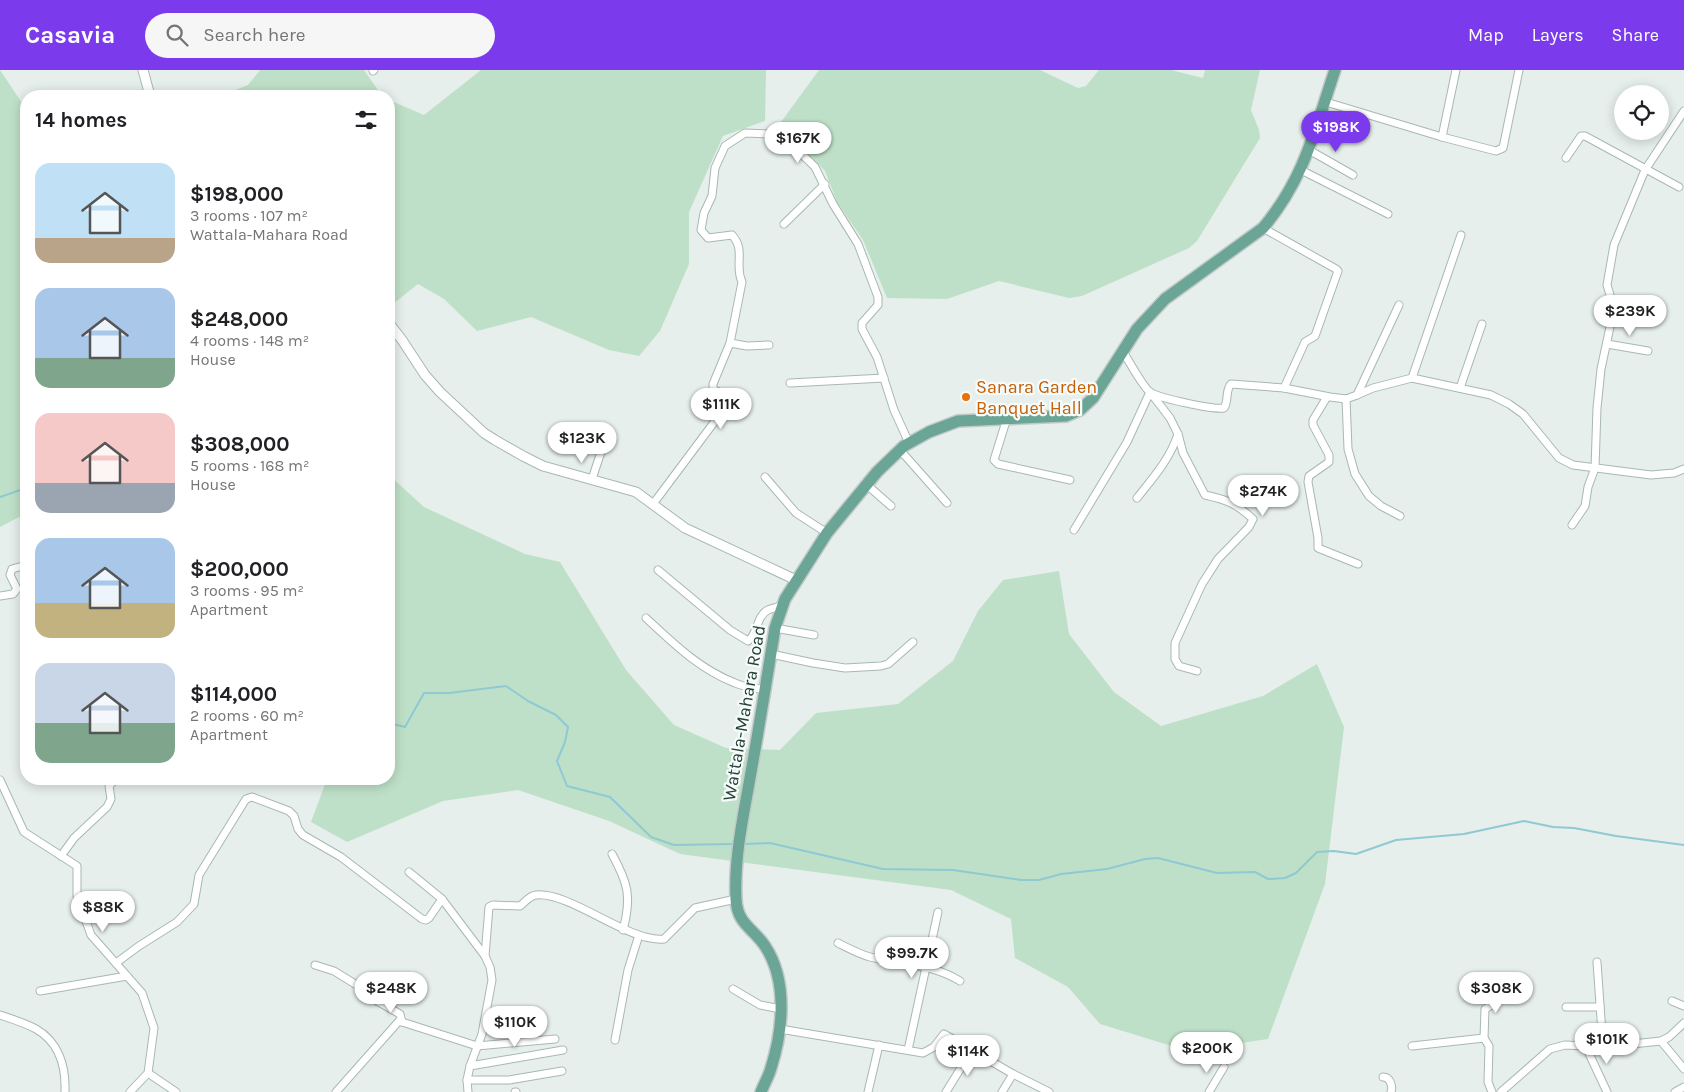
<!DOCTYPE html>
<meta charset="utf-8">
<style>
:root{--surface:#fff;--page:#f6f6f6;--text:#202124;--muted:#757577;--accent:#7c3aed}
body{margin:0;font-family:Karla,sans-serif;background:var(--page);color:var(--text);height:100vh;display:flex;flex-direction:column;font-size:19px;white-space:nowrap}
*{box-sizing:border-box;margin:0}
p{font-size:16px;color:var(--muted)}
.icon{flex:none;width:28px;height:28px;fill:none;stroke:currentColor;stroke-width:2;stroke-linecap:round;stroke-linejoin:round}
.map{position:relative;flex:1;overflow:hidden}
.details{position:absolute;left:20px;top:20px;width:375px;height:695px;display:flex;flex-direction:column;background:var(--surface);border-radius:20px;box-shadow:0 2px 12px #0003}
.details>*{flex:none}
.buttons{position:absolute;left:1614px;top:15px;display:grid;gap:10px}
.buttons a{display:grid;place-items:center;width:55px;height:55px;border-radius:50%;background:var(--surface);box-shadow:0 2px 12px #0003;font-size:25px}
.price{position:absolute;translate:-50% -42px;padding:0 11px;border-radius:18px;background:#fff;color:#222;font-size:16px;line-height:32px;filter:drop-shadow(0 1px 2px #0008)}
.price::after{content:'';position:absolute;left:50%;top:30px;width:15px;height:11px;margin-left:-8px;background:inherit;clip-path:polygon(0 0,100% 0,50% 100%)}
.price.selected{background:var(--accent);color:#fff}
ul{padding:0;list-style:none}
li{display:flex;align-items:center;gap:15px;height:125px;padding:0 15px}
li span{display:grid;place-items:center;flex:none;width:140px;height:100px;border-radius:15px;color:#555}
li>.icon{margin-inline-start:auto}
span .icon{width:60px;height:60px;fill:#fffc;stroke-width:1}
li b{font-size:21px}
h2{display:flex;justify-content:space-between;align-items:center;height:60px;padding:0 15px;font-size:21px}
header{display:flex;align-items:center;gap:30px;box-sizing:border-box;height:70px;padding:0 25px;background:var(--accent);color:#fff}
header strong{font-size:24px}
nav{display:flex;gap:28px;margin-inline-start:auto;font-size:18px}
.search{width:350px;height:45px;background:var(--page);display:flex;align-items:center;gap:12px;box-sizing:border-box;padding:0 18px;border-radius:28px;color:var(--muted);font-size:19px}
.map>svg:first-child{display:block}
</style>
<header>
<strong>Casavia</strong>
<div class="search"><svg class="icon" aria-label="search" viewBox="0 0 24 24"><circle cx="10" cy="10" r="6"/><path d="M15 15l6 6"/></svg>Search here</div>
<nav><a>Map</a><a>Layers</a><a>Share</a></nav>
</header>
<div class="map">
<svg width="1684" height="1022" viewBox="0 0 1684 1022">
<rect width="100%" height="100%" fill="#e6efeb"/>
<!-- green -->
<g fill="#bfe0c8">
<path d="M0,0L26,39V447H19L0,457Z"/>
<path d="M260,0H364L382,26H220L248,15Z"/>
<path d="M481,0H766L765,51L723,66L689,142V194L660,261L639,286L609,280L531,247L477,261L444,229L418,214L389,237V30L424,45Z"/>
<path d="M819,0H1040L1078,18L1086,16L1099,0H1171L1203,8L1205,0H1260L1251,40L1259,60L1260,68L1197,171L1189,178L1082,226L1069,228L999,211L947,229L887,228L863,170L837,132L825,101L781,56V52Z"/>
<path d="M389,405L424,437L525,484L560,492L626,600L674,655L726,678L780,680L816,643L898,634L953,591L978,541L1003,510L1059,501L1069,564L1114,622L1161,656L1263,626L1317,594L1344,657L1325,814L1268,969L1188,981L1100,954L1068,917L1015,888L1011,849L951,820L680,784L609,751L518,720L443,731L347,772L311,752L327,709H389Z"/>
</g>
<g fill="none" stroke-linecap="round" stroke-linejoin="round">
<!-- stream -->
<g stroke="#8ec9d4" stroke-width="2">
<path d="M0,427L26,418"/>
<path d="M389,653L405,657L424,623H449L506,616L528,631L556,645L568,657L565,672L557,691L567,716L610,727L651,767L674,775L734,774"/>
<path d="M744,774L770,773L883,799L953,800L1021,810H1039L1061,804L1107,799L1145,789L1158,788L1217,803L1255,802L1268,809L1285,808L1296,803L1317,782L1334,781L1356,784L1396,770L1464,764L1524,751L1553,757L1574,758L1616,766L1684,775"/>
</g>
<!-- minor casing -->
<g stroke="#a8b8b2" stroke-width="9">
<g id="minor">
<path d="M373,1L374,0"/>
<path d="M1326,32L1442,67L1496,81L1503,78L1519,0"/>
<path d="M1442,67L1456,0"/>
<path d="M1309,80L1353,105"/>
<path d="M1566,88L1581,66H1585L1679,117"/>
<path d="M1301,100L1388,144"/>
<path d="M784,154L825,114"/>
<path d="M1263,158L1336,199L1338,201L1315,266L1305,272L1284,318"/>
<path d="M1607,274L1648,281"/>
<path d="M769,275L747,276L730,273L742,212C734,195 746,180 732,165L708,168L701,160L704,143L712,126L715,98L725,76L745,63L770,64L780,63L815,97L833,134L858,174L878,227V235L862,253V259L877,287L894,340L909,373"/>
<path d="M1122,280C1128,289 1143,318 1151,323C1161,328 1212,340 1224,338C1229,331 1225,320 1231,314L1284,318L1330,327L1346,329L1357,325L1373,318L1412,308L1491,325L1509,334L1523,344L1559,388L1573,395L1651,405L1674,403L1684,399"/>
<path d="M1412,308L1461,165"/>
<path d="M790,313L884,308"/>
<path d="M1460,318L1482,254"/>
<path d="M1357,325L1399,235"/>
<path d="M1327,327L1313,350V355L1329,385V392L1309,406L1308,412L1318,468V478L1358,494"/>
<path d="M1346,329L1348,379L1355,404L1369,426L1381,436L1400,446"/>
<path d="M1007,348L994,390L998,394L1070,410"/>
<path d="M900,380L947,433"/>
<path d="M765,407L796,443L827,463"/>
<path d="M592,409L608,361"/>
<path d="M867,415L891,436"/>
<path d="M1137,428C1153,408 1170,389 1178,364"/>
<path d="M653,434L730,331L728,327L713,319V314L730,273"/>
<path d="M1572,455L1585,436L1588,417L1595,398L1597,338L1601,299L1614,238L1607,215L1614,175L1645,100L1684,41"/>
<path d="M1074,460L1127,372L1150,322L1170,348L1178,364L1183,383L1205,425C1228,430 1235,433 1253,449L1249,457L1218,489L1202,514L1175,573V589L1179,596L1197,601"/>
<path d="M658,500L730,560L748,571C758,564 756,546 768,540C772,538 779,537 784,535"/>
<path d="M0,526L13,524L17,519L10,505L12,499L26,495"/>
<path d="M646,548C673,573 699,599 735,613C744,617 755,618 765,620"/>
<path d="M775,558L814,565"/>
<path d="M771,584L813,593L845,598L881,596L888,594L913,572"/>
<path d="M0,710L24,762L77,796V826L91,865L142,923L154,958L148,1003L130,1022"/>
<path d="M612,784C628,813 632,827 623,860"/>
<path d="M61,786L74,768L107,737L111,729L109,716L116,709"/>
<path d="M409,802L442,829L485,886"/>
<path d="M838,873C848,878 859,884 870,887C902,895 930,893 960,911"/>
<path d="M1597,892L1603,977"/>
<path d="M116,893L139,876L177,852L194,834L199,805L246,729L252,727L289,741L294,746L298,759L303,765L341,787L422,849L426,850L429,848L442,829"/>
<path d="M315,895L334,901L368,922L377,931L400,944L402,952"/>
<path d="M733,919L760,935L781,939"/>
<path d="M40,921L127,906"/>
<path d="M1672,931L1684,936"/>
<path d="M1566,937H1600"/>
<path d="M0,945C12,949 25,953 36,959C59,972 66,997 65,1022"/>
<path d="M780,959L923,983L934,977L944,964L1013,1004L1049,1022"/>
<path d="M1484,968L1485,939L1512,923"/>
<path d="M615,970L628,900L639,865"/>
<path d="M1661,971L1684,999"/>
<path d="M1412,976L1484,968L1489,976L1488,1012L1492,1022"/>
<path d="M1586,977L1607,1022"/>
<path d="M908,980L938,842"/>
<path d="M470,996L563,980"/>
<path d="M148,1003L176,1022"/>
<path d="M1383,1007C1390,1007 1393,1016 1391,1022"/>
<path d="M467,1010H509L562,1001"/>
<path d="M336,1022L399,951L477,976L555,969"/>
<path d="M468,1022L467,1010L470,996L482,964L492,910L490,897L485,886L489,837L493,835L520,836C525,832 529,826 536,825C565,822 613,859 645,867C651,868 657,870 664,869L695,838L736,829"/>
<path d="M515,1022H516"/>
<path d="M868,1022L879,975"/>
<path d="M946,1022L972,980"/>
<path d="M1002,1022L1013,1004"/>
<path d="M1209,1022L1224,997"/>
<path d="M1501,1022L1550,979L1565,975L1603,977L1661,971L1669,967L1684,953"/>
<path d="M1675,1022L1684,1017"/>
</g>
</g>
<!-- tertiary casing -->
<g stroke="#a8b8b2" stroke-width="11">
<g id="tertiary">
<path d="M143,0L150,26"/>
<path d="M389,253L402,270L425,305L440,322L484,363L495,370L523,386L543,396L636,422L685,458L796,510"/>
</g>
</g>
<!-- primary casing -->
<g stroke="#c2cac8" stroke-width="14">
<path id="primary" d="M761,1022C764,1014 769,1006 771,998C783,960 788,911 765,876C753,858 737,854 736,829C734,788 743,748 750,708C759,658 767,608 775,558L785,529L827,463L877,402L904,376L929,362L958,351L1066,346L1080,340L1093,328L1137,259L1165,229L1263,158C1305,108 1315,59 1335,0"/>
</g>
<!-- minor -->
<use href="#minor" stroke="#fff" stroke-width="7"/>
<!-- tertiary -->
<use href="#tertiary" stroke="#fff" stroke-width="9"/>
<!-- primary -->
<use href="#primary" stroke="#6aa596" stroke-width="11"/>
</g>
<!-- markers -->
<circle fill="#e8710a" stroke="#f7fbf9" stroke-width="2" cx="966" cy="327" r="5"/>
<g text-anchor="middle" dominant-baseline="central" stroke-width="4.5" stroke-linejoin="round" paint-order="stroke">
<!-- food labels -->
<g font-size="18" fill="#c56008" stroke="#f7fbf9" text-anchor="start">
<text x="976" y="317">Sanara Garden<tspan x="976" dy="21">Banquet Hall</tspan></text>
</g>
<!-- street labels -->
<g font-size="18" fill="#24423a" stroke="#f7fbf9">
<text transform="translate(744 643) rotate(-80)">Wattala-Mahara Road</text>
</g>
</g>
</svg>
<div class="buttons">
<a><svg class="icon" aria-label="locate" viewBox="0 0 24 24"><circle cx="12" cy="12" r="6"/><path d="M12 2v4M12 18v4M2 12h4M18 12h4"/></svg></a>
</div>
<b class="price selected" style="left:1336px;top:83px">$198K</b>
<b class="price" style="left:798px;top:94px">$167K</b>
<b class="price" style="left:1630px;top:267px">$239K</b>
<b class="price" style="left:721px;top:360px">$111K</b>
<b class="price" style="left:582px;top:394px">$123K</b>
<b class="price" style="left:1263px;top:447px">$274K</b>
<b class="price" style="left:103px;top:863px">$88K</b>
<b class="price" style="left:912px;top:909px">$99.7K</b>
<b class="price" style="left:391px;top:944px">$248K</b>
<b class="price" style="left:1496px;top:944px">$308K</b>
<b class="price" style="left:515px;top:978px">$110K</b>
<b class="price" style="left:1607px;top:995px">$101K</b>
<b class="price" style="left:1207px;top:1004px">$200K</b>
<b class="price" style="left:968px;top:1007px">$114K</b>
<section class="details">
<h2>14 homes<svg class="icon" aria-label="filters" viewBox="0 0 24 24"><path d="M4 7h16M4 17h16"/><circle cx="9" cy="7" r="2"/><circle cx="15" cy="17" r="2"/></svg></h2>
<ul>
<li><span style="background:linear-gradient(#bfe0f5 75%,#b9a48a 0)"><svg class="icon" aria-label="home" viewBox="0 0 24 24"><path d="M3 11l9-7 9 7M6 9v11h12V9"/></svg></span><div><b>$198,000</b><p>3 rooms · 107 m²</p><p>Wattala-Mahara Road</p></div></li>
<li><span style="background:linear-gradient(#a9c7e8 70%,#7fa58c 0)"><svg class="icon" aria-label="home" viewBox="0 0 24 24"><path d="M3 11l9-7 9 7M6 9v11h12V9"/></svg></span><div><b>$248,000</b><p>4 rooms · 148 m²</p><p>House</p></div></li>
<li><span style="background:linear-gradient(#f6c9c9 70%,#9aa5b1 0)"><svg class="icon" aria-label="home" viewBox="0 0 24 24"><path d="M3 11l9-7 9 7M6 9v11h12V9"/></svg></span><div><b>$308,000</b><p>5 rooms · 168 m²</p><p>House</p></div></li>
<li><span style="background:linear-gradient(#a9c7e8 65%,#c2b280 0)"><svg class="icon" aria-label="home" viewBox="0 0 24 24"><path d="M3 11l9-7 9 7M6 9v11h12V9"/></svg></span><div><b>$200,000</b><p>3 rooms · 95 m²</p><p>Apartment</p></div></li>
<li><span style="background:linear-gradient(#c9d6e8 60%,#7fa58c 0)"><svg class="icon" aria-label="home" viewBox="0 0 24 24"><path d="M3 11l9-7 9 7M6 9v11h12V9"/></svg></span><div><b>$114,000</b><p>2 rooms · 60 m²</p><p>Apartment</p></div></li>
</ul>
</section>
</div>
